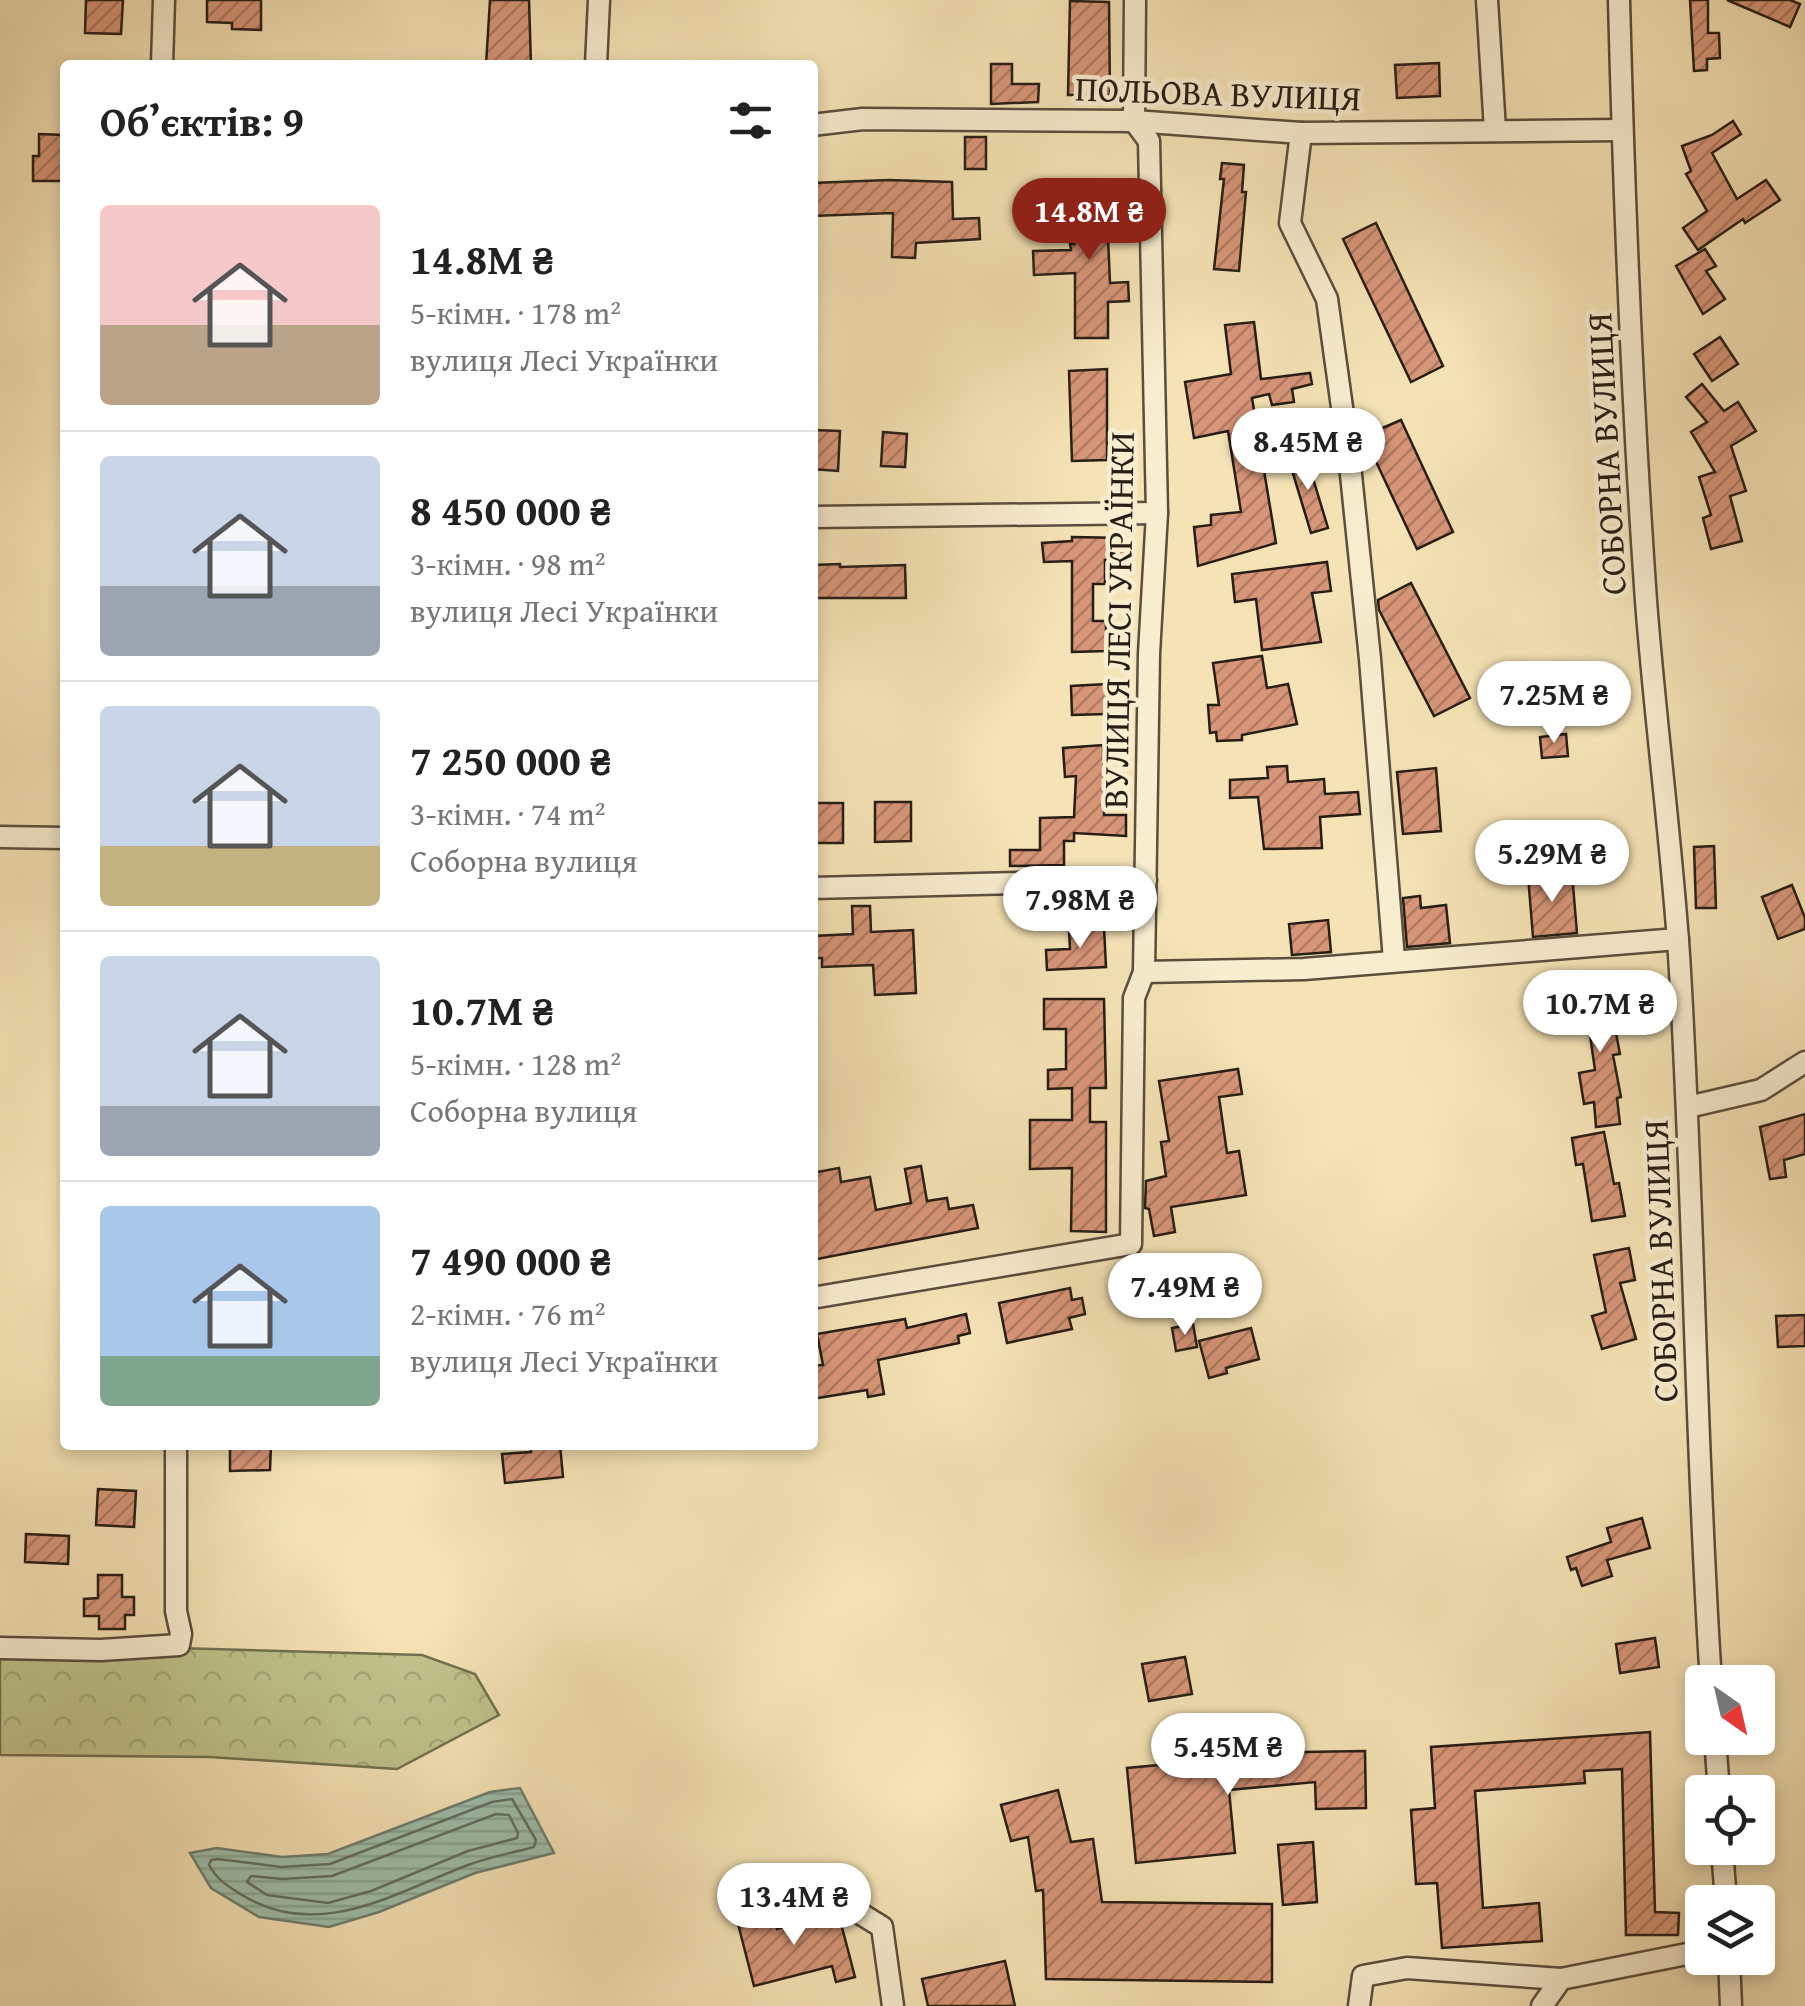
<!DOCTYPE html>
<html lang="uk">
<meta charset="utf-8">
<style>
:root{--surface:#fff;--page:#f2f2f2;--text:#222;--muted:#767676;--line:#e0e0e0;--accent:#8f2418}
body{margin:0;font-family:"Gentium Book Plus",serif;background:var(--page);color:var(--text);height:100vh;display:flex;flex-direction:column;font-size:38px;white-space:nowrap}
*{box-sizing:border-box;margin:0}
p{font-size:32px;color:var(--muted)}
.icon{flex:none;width:55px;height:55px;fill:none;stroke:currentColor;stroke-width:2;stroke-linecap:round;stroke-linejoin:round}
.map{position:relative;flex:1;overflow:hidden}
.panel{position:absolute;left:60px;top:60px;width:758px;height:1390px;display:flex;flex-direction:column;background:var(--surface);border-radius:10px;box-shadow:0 5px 15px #0003}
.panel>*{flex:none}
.needle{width:65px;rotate:146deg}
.tools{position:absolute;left:1685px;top:1665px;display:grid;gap:20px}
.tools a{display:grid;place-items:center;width:90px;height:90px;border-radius:10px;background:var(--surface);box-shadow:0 5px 15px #0003;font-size:50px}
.price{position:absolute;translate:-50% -85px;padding:0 22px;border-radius:35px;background:#fff;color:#222;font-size:32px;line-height:65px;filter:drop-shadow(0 2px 5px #0008)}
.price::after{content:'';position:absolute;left:50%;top:60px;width:30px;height:22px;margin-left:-15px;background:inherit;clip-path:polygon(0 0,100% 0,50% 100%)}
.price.selected{background:var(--accent);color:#fff}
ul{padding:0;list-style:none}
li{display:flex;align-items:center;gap:30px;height:250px;padding:0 40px}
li+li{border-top:2px solid var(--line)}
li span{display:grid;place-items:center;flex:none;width:280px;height:200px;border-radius:10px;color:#555}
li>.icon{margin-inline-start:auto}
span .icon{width:120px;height:120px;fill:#fffc;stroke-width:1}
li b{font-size:42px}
h2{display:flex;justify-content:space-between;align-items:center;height:120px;padding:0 40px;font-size:42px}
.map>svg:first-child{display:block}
</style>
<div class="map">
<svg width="1805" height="2006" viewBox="0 0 1805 2006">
<defs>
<pattern id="forest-crowns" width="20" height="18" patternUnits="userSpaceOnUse" patternTransform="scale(2.5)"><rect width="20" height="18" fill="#bfc38b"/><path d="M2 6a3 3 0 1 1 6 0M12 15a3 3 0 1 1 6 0" fill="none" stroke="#a4a777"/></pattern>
<pattern id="water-rules" width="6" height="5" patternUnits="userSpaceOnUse" patternTransform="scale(2.5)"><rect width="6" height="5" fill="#9dbeaa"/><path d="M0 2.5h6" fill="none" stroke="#87a391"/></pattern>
<pattern id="building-hatch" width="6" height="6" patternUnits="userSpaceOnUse" patternTransform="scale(2.5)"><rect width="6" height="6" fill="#d89678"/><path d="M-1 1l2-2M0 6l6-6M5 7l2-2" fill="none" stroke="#af7a61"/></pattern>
</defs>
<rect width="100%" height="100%" fill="#f5e3b5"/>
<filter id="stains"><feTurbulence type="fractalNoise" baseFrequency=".002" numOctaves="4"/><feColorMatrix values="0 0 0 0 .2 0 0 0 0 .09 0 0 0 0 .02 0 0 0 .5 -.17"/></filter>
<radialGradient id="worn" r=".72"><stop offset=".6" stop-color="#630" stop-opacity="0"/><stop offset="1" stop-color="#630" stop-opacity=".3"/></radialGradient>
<!-- forest -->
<path fill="url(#forest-crowns)" stroke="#727050" stroke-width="2.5" d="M0,1643L422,1655L475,1674L499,1715L397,1769L209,1757L0,1755Z"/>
<!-- water -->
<path fill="url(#water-rules)" stroke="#6d7e6e" stroke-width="2.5" d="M520,1788L554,1853L475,1873L379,1912L329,1927L259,1917L211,1888L190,1853L217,1848L282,1857L328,1854L490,1792Z"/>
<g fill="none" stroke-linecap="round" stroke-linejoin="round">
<!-- shore -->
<g stroke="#626e60" stroke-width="2.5">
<path d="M512,1799L536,1840L534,1847C512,1853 489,1857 468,1865C394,1893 319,1942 242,1895C228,1886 218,1881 209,1865L211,1860L218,1859L281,1867L330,1864L492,1802Z"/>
<path d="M496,1814L509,1815L518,1833L517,1838L468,1851L371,1891L328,1903L267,1895L247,1882L251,1876L282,1879L332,1876Z"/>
</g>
</g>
<!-- building -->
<g fill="url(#building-hatch)" stroke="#261d15" stroke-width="2.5">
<path d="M86,0H123L121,34L85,33Z"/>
<path d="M207,0H261V30L232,29V23L207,22Z"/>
<path d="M490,0H529L531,65H486Z"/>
<path d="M1690,0H1708V33H1719L1720,58L1707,59V70L1694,71Z"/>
<path d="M1727,0H1790L1800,4L1790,27Z"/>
<path d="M1070,1L1109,2L1110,95H1068Z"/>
<path d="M1439,63L1440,96L1397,98L1395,65Z"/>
<path d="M991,64H1012V84H1039L1038,102L991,104Z"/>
<path d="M1733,121L1741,134L1712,153L1737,199L1766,180L1780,200L1745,223L1743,219L1698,250L1683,228L1707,211L1686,174L1691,171L1682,146L1712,135Z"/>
<path d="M39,134L65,135V181H33V156H39Z"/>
<rect x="965" y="137" width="21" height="32"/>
<path d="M1222,163L1244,165L1242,192H1246L1239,271L1214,269L1224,179H1220Z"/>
<path d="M889,180L952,182L953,219L979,218L980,239L916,243L915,258L892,257L893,213L812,216V183Z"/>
<path d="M1074,190H1109L1108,220H1124L1125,237L1108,238L1110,283L1128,282L1129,301L1108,302V338H1075V273L1034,275L1033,251L1071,250L1070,244H1074Z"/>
<path d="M1376,223L1443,366L1411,382L1343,239Z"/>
<path d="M1705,249L1716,266L1706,271L1725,299L1703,314L1676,266Z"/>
<path d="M1254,322L1261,379L1310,373L1312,384L1292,389L1294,402L1272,405L1269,394L1252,398L1276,543L1198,566L1194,527L1211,525V515L1241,512L1228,431L1194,438L1185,382L1231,374L1225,325Z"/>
<path d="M1720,337L1738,364L1712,381L1694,354Z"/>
<path d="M1107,369V460L1072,461L1069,371Z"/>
<path d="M1702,384L1724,411L1738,402L1756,431L1731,446L1746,491L1730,496L1742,541L1711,549L1703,518L1711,515L1699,477L1715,472L1691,432L1707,422L1686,397Z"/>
<path d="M1401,420L1453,532L1417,549L1364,436Z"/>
<path d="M812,430L840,431L838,471L812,469Z"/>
<path d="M883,432L907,434L905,467L881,466Z"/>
<path d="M1305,452L1328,528L1311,533L1288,457Z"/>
<path d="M1072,537L1124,538V560H1105V584H1093V621H1106V651L1072,652V561L1044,562L1042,543L1072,541Z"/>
<path d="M1327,562L1331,591L1312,593L1321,642L1262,650L1256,599L1235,602L1232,574Z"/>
<path d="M840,564V567L905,565L906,598H812V565Z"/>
<path d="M1411,583L1470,698L1434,716L1379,610L1378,600Z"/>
<path d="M1262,656L1267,688L1288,684L1297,724L1242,735V740L1217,741L1216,732L1210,733L1208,705H1219L1213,663Z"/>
<path d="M1106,684L1107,714L1072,715L1071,686Z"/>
<path d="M1566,734L1568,756L1542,758L1540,737Z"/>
<path d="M1103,745L1104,815H1126V836L1074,833V841H1064V865L1010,866V850H1040V818L1074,817L1076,776L1065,777L1063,748Z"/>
<path d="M1287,766L1288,782L1324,779L1325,794L1358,792L1360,814L1320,817L1322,848L1264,849L1258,797L1230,798V780L1268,778L1267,767Z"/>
<path d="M1436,768L1441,831L1403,834L1397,772Z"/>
<path d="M875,802H911V841L875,842Z"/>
<rect x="812" y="803" width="31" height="40"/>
<path d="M1714,846L1716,908H1696L1694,847Z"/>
<path d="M1572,873L1577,933L1533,937L1528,876Z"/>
<path d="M1792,885L1805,918V929L1778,939L1762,897Z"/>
<path d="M1420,896L1421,908L1446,905L1450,943L1407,947L1403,898Z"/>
<path d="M852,906H870L871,932L913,930L916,993L875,995L873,965L822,967V958H814L813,936L853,934Z"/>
<path d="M1328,920L1331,952L1292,955L1289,924Z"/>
<path d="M1104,927L1106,967L1047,970L1046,950L1070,949L1069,929Z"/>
<path d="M1607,986L1620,1054L1613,1055L1621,1097L1617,1098L1620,1124L1596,1127L1594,1102L1584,1104L1579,1073L1595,1070L1588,1021L1579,1022L1574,992Z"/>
<path d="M1044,999H1104L1106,1088H1090V1122H1106V1232L1071,1231L1072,1168L1030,1169V1120H1072V1088L1048,1089V1070L1066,1069V1029H1044Z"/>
<path d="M1238,1069L1242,1094L1219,1097L1227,1153L1239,1151L1246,1195L1171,1207L1175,1232L1154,1236L1149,1209L1145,1208L1146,1181L1166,1176L1161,1142L1169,1141L1159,1081Z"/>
<path d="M1805,1114V1154L1784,1160L1786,1177L1770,1179L1760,1127Z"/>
<path d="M1604,1132L1614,1184L1619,1183L1625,1216L1592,1221L1583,1164L1576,1165L1572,1138Z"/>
<path d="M921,1166L927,1201L947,1198L949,1209L973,1205L978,1228L812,1260V1196L816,1195L812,1173L839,1168L841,1182L870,1177L876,1210L911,1203L905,1169Z"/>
<path d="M1629,1248L1635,1280L1620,1283L1636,1339L1602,1349L1592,1316L1606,1312L1594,1255Z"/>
<path d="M1235,1259L1240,1282L1187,1293L1183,1270Z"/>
<path d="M1070,1288L1072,1300L1082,1298L1085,1314L1069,1318L1072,1329L1007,1343L999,1303Z"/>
<path d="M966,1314L970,1333L958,1336L959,1343L878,1360L884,1394L868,1397L867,1390L812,1399V1366L823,1365L817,1334L905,1319L907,1328Z"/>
<path d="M1805,1315V1346L1778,1347L1776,1316Z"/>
<path d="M1193,1324L1197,1347L1176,1351L1172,1328Z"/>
<path d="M1251,1328L1259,1359L1226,1368L1227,1373L1209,1378L1199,1341Z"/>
<path d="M230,1445H271L270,1470L230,1471Z"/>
<path d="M530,1445H560L563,1477L505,1483L502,1454L531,1452Z"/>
<path d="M98,1489L136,1491L134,1527L96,1525Z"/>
<path d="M1642,1518L1650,1548L1607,1560L1612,1576L1582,1586L1576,1568L1571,1570L1567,1557L1611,1542L1607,1528Z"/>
<path d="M26,1534L69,1536L68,1564L25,1562Z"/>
<path d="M98,1575H122V1597H134V1615H125V1629H99V1616H84V1599L98,1598Z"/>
<path d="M1655,1638L1659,1667L1620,1673L1616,1644Z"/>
<path d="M1185,1657L1192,1694L1149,1701L1142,1664Z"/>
<path d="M1650,1732L1655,1912L1679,1913L1678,1935H1626L1622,1769L1584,1771L1585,1783L1475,1791L1483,1908L1539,1903L1542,1941L1442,1948L1437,1883L1416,1884L1411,1810L1435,1808L1431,1747Z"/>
<path d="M1365,1751L1366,1808L1316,1809L1315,1782L1229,1790L1235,1853L1136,1863L1127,1768L1302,1752Z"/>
<path d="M1058,1790L1071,1842L1093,1839L1102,1902L1272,1904V1982L1046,1979L1043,1890L1036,1891L1028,1837L1011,1841L1001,1805Z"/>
<path d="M1313,1842L1317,1902L1283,1905L1278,1845Z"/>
<path d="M772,1911L777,1929L838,1912L855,1977L836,1982L832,1966L754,1986L737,1920Z"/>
<path d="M1005,1961L1015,2006H928L922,1979Z"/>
</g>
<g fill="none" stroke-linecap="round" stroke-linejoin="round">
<!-- minor casing -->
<g stroke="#5a4e3d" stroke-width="25">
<g id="minor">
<path d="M1487,0L1495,130"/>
<path d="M1619,0C1624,200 1632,401 1646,601C1655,719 1671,837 1679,955C1694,1197 1695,1440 1711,1682"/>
<path d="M162,65L164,0"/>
<path d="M596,65L599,0"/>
<path d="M812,125L863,119L1134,121L1301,133L1622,130"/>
<path d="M1301,133L1290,223L1327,299L1350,465L1370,659L1394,960"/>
<path d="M812,517L1157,513"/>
<path d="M0,837L65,838"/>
<path d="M812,888L1146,880"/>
<path d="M1144,972L1304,969L1678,939"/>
<path d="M1688,1107L1761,1090L1805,1062"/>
<path d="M812,1298L1131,1244L1134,998L1144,972L1149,654L1157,513L1149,141L1134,121L1135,0"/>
<path d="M0,1648L101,1650L179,1645L181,1634L176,1611V1445"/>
<path d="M1715,1738L1719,1792"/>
<path d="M1722,1848L1726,1902"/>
<path d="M861,1914L882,1927L893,2006"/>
<path d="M1729,1958L1731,2006"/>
<path d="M1359,2006L1363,1976L1407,1968L1561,1979"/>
<path d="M1542,2006L1561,1979L1702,1951"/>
</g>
</g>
<!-- minor -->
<use href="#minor" stroke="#f8edcf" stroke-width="20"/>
</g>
<g text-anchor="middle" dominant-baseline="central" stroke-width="9" stroke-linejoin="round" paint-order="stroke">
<!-- street labels -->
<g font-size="35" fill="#261d15" stroke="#f8edcf">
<text transform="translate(1218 93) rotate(2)">ПОЛЬОВА ВУЛИЦЯ</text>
<text transform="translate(1606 454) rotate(-93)">СОБОРНА ВУЛИЦЯ</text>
<text transform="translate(1118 620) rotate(-89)">ВУЛИЦЯ ЛЕСІ УКРАЇНКИ</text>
<text transform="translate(1660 1261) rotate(-92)">СОБОРНА ВУЛИЦЯ</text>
</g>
</g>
<rect width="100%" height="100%" filter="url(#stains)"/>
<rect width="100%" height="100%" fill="url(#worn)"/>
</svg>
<div class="tools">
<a><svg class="needle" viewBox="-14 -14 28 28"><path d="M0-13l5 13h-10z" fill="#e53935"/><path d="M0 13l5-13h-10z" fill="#767676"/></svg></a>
<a><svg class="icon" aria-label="locate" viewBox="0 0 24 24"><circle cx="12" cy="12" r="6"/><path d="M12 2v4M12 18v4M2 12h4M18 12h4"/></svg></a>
<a><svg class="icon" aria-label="layers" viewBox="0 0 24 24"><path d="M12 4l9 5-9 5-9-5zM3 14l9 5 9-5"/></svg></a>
</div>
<b class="price selected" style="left:1089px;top:263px">14.8M ₴</b>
<b class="price" style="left:1308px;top:493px">8.45M ₴</b>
<b class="price" style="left:1554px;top:746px">7.25M ₴</b>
<b class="price" style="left:1552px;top:905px">5.29M ₴</b>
<b class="price" style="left:1080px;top:951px">7.98M ₴</b>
<b class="price" style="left:1600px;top:1055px">10.7M ₴</b>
<b class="price" style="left:1185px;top:1338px">7.49M ₴</b>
<b class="price" style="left:1228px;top:1798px">5.45M ₴</b>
<b class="price" style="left:794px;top:1948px">13.4M ₴</b>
<section class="panel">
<h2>Об’єктів: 9<svg class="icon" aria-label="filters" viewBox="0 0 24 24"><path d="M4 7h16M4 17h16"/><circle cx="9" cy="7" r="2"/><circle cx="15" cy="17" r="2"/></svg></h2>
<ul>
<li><span style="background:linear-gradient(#f6c9c9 60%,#b9a48a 0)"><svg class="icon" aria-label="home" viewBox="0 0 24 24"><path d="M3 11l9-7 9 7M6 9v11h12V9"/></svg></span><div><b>14.8M ₴</b><p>5-кімн. · 178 m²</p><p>вулиця Лесі Українки</p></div></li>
<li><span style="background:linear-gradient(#c9d6e8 65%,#9aa5b1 0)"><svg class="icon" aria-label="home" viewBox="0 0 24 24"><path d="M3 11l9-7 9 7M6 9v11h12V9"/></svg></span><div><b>8 450 000 ₴</b><p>3-кімн. · 98 m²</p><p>вулиця Лесі Українки</p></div></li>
<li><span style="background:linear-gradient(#c9d6e8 70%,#c2b280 0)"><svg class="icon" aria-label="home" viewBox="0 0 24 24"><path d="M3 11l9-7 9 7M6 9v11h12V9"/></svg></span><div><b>7 250 000 ₴</b><p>3-кімн. · 74 m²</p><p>Соборна вулиця</p></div></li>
<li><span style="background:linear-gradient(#c9d6e8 75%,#9aa5b1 0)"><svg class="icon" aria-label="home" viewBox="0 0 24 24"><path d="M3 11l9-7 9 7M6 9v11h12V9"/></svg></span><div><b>10.7M ₴</b><p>5-кімн. · 128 m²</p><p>Соборна вулиця</p></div></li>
<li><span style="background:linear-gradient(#a9c7e8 75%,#7fa58c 0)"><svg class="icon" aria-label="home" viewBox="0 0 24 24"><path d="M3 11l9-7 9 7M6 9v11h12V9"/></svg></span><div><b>7 490 000 ₴</b><p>2-кімн. · 76 m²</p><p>вулиця Лесі Українки</p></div></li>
</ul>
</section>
</div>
